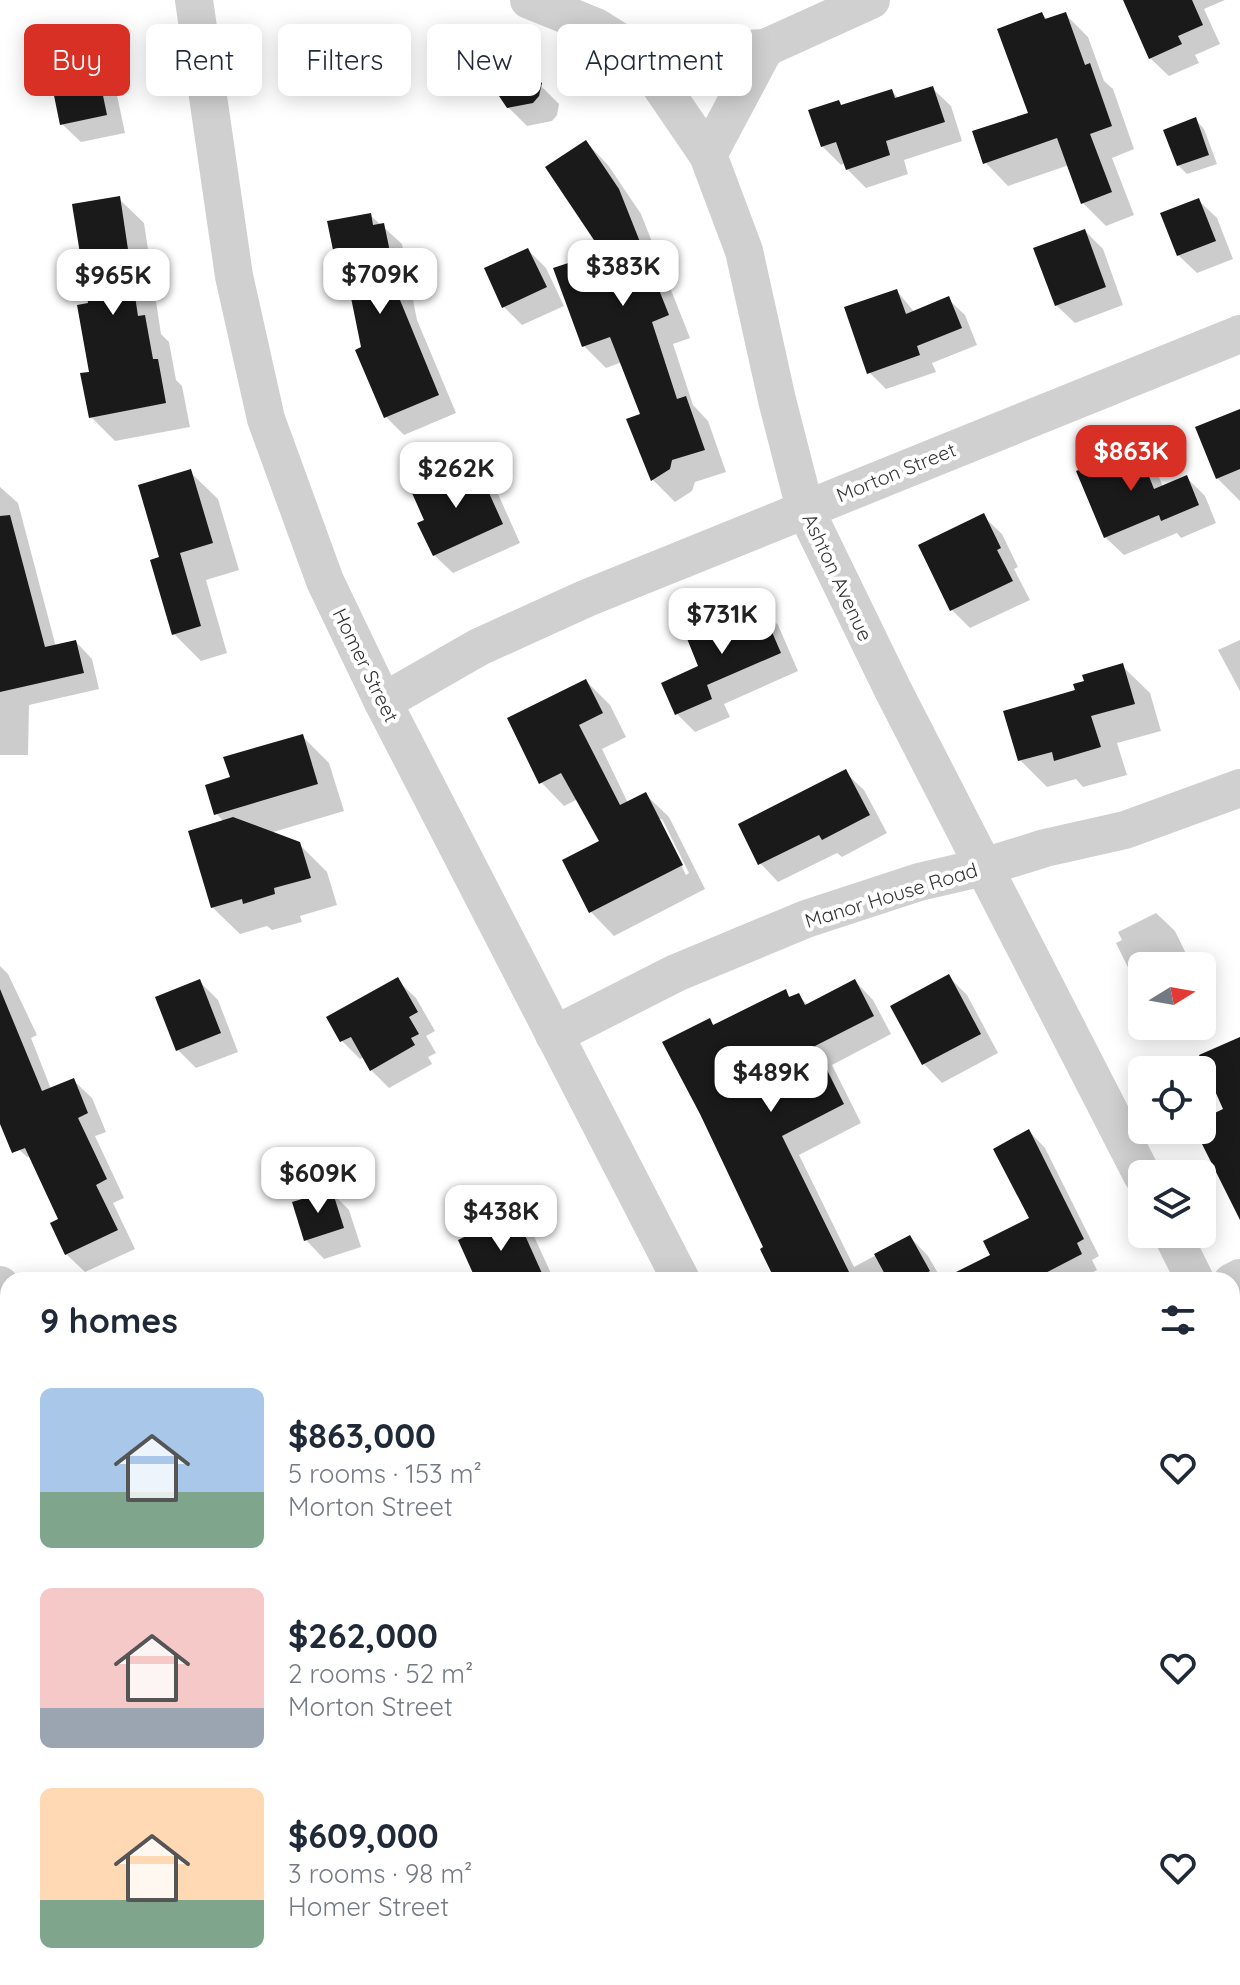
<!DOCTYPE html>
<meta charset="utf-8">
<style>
:root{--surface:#fff;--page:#f2f2f3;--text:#1f2937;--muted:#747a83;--accent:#d93025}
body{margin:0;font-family:Quicksand,sans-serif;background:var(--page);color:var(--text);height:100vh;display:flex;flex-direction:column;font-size:30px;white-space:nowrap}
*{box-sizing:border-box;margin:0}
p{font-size:26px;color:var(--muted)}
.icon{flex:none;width:44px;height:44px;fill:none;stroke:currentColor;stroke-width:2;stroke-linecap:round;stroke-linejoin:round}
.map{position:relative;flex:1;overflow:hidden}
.details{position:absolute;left:0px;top:1272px;width:1240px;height:714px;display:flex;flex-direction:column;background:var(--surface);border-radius:24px 24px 0 0;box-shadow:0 4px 20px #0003}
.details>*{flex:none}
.top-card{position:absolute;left:24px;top:24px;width:800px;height:72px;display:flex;gap:16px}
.needle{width:52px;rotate:79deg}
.buttons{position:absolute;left:1128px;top:952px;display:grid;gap:16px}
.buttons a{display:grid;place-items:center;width:88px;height:88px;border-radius:12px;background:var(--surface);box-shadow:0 4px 20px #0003;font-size:40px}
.price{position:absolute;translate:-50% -68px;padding:0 18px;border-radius:16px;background:#fff;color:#222;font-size:26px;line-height:52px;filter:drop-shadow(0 2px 4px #0008)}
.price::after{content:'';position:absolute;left:50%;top:48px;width:24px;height:18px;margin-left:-12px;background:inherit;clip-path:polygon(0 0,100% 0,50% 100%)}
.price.active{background:var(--accent);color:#fff}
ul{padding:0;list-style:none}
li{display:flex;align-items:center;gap:24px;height:200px;padding:0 40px}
li span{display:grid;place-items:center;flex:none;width:224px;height:160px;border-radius:12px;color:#555}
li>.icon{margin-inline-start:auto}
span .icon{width:96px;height:96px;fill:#fffc;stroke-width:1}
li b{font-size:34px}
h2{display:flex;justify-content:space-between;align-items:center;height:96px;padding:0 40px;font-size:34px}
.chip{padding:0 28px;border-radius:12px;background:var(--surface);box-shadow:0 4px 20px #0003;font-size:28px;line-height:72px}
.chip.active{background:var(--accent);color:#fff}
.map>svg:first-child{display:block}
</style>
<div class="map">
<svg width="1240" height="1985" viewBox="0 0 1240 1985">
<rect width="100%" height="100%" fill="#fff"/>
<!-- green -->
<path fill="#e6ecdf" d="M0,1746L8,1755V1978H211L217,1985H0Z"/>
<!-- shadow -->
<g fill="#0003" fill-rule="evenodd">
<path d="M1137,0H1225L1204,9L1220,44L1195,55L1199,63L1169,76L1150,58Z"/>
<path d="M1042,14L1048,20L1065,14L1088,37L1104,81L1113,89L1134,149L1112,158L1134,215L1106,226L1083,203L1069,165L1008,186L985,162L1030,114Z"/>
<path d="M93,49L111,67L125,133L81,142L62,124Z"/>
<path d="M540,85L559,104L557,115L552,121L527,126L508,107Z"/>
<path d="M932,88L951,106L962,141L904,160L908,174L866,188L847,169L845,163L841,165L822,146L838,102L843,107L892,91L899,99Z"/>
<path d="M1196,120L1204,129L1217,164L1187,174L1178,165Z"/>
<path d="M586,142L608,165L641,214L690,338L673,344L693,405L708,421L726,472L695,482L692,491L675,502L653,480L629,421L643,415L622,362L606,368L584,346L605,253Z"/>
<path d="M119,199L144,223L161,334L169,342L176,380L182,386L190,427L115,441L91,417L90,305Z"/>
<path d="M1198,200L1217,218L1233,259L1197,273L1178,255Z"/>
<path d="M370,215L402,244L417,320L456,413L404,435L386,417L363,349L351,289L341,278Z"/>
<path d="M1085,231L1103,249L1123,305L1075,323L1056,305Z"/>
<path d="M528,250L546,268L564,306L522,325L504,307Z"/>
<path d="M897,291L915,313L948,299L965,315L977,345L932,363L936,372L886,389L869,372Z"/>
<path d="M1240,411V501L1217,478Z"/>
<path d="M1137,448L1155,467L1163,487L1187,478L1205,496L1216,523L1181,538L1177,533L1124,555L1105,537Z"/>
<path d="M475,466L494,485L520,543L453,573L434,555L427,521Z"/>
<path d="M190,472L218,499L239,570L206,580L227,653L201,661L174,634L162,559Z"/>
<path d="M0,487L18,503L56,647L76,642L92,659L99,689L29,705L28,755H0Z"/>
<path d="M983,516L1002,534L1018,567L1014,569L1030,600L970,628L952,610Z"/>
<path d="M759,606L778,625L798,671L724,704L730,717L695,732L677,714L701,667Z"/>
<path d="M1240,640V691L1218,650Z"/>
<path d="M1122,666L1150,693L1161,731L1117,743L1127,775L1083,787L1076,779L1047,787L1020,760L1086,682Z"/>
<path d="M586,681L610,705L626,737L602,749L628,803L645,794L669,817L705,889L614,936L591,912L601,842L578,799L564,806L541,782ZM658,819H662L689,873L686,875Z"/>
<path d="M302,736L329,763L344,811L270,833L299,844L327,872L337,905L300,916L302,922L272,930L267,926L240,934L212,907L224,822L216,813L232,779Z"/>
<path d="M845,772L864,790L887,833L842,857L837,853L778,882L760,863Z"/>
<path d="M1156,913L1175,931L1192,966H1142V996L1116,943L1122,940L1118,932Z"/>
<path d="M0,966L8,974L37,1035L31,1038L51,1089L73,1080L92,1098L106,1132L95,1136L124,1198L113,1203L135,1249L85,1272L66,1254L60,1220L31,1156L27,1157L8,1139L0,1118Z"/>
<path d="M948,976L967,995L998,1053L942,1083L924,1064L893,1007Z"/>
<path d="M397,980L416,998L435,1031L426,1036L436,1053L428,1057L432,1064L389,1088L371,1070L364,1057L360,1059L342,1041Z"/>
<path d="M199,981L218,1000L238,1052L196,1068L178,1050Z"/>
<path d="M855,981L873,1000L891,1034L832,1065L861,1123L799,1155L854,1267L910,1237L928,1256L942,1280H777L766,1248L709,1020L715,1026L785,992L791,998L798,995L808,1005Z"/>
<path d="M1202,987L1208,999L1202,1002Z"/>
<path d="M1029,1131L1045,1148L1099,1256L1092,1260L1097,1270L1078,1280H983L992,1256L1032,1218Z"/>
<path d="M331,1192L349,1210L361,1247L324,1259L306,1240Z"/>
<path d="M514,1216L533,1234L554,1280H479Z"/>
<path d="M1232,1838L1240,1846V1902L1235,1903L1240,1919V1923L1236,1924L1240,1943L1232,1945Z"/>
<path d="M466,1978H554L525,1985H473Z"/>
<path d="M787,1978H884L888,1985H791Z"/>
</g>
<!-- building -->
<g fill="#1a1a1a">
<path d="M1123,0H1192L1203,25L1178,36L1182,44L1149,59Z"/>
<path d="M1042,12L1045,19L1066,12L1085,65L1090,63L1112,126L1090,134L1112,192L1081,204L1057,138L983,164L972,131L1028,113L997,29Z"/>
<path d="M93,47L107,115L60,125L46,56Z"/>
<path d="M475,60L518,76L529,73L542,83L539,96L533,103L507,108Z"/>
<path d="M933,86L945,122L886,141L890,155L846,170L836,142L821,147L808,110L839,100L841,105L892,89L895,98Z"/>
<path d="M1196,117L1209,155L1177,166L1163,130Z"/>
<path d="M586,140L619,189L669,315L652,322L677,399L686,396L705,450L672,460L670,469L651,481L626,419L640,414L610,337L582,347L553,268L602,252L545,167Z"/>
<path d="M120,196L138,316L145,315L153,359H158L166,403L89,418L80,373L89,372L77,305L88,303L72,204Z"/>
<path d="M1199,198L1216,241L1177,256L1160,213Z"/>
<path d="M371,213L373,225L384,223L400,300L439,395L384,418L355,350L361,347L347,278L339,279L327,221Z"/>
<path d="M1085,229L1106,287L1055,306L1033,248Z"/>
<path d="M528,248L547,287L502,308L484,268Z"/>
<path d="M897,289L906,314L949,296L962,328L917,346L920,355L867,374L844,307Z"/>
<path d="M1240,409V469L1216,479L1195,427Z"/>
<path d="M1137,446L1154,489L1187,475L1199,505L1161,521L1159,515L1104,538L1076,471Z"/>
<path d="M476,464L503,524L433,556L417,523L424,520L412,493Z"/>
<path d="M191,469L213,543L180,553L201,626L172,635L150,560L159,557L138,485Z"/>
<path d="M984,513L1001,548L997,550L1013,581L950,611L918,545Z"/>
<path d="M10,515L45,647L76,640L84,673L0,692V516Z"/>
<path d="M760,604L781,653L707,685L712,699L675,715L661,683L698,666L686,636Z"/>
<path d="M1123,663L1135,704L1091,716L1101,747L1054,761L1052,752L1018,761L1003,711L1075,690L1073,684L1084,681L1082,675Z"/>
<path d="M586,679L603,713L579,725L620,805L646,792L683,865L589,913L562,860L599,841L561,773L539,784L507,718Z"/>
<path d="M303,734L318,784L214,815L205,785L230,777L223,757Z"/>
<path d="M846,769L870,815L822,840L819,835L758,865L738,824Z"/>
<path d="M233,817L300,842L311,878L274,888L275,894L243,904L242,899L211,908L188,831Z"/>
<path d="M949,974L981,1034L922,1065L890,1006Z"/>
<path d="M398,977L418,1012L409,1017L419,1034L411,1038L415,1045L370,1071L351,1037L340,1042L326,1017Z"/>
<path d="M200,979L221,1033L176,1051L155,997Z"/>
<path d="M855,979L874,1016L815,1046L844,1104L782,1136L853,1280H775L760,1249L763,1247L700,1114L662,1042L710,1018L713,1025L786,989L789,997L799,993L805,1005Z"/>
<path d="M0,989L42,1091L74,1078L88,1113L78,1118L107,1179L96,1185L118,1230L65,1255L50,1223L58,1219L25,1148L12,1153L0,1124Z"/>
<path d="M1240,1037V1220L1195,1130H1205L1202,1119L1223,1109L1199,1055Z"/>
<path d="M1029,1129L1084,1239L1077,1243L1082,1254L1032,1280H940L990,1255L983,1241L1029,1218L993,1149Z"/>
<path d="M332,1190L344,1228L304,1241L292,1202Z"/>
<path d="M515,1213L545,1280H476L458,1240Z"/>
<path d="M910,1235L930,1271L915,1280H888L874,1254Z"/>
</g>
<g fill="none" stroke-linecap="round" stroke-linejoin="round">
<!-- minor -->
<g stroke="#d0d0d0" stroke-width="38">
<path d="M194,0L234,276L266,419L325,581L383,702L681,1280"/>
<path d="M529,0L596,27L639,54L708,155L744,251L777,400L805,509L893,690L1142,1175"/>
<path d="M639,54L765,48L871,0"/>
<path d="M708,155L765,48"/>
<path d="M383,702L479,647L587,598L1240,334"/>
<path d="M554,1035L676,973L806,919L919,882L984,867L1045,848L1125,830L1240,788"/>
<path d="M1172,1234L1195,1280"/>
<path d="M1232,1282L1240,1278"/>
<path d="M0,1285L8,1299"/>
<path d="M1027,1978L1028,1985"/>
</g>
</g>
<g text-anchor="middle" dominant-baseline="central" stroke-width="8" stroke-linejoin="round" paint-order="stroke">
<!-- street labels -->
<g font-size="20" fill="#333" stroke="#fff">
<text transform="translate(896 472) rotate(-22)">Morton Street</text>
<text transform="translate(838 577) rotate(65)">Ashton Avenue</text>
<text transform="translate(366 665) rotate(64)">Homer Street</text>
<text transform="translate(891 895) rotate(-17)">Manor House Road</text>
</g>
</g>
</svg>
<div class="buttons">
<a><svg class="needle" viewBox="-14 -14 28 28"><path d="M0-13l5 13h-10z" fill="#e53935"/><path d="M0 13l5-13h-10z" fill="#747a83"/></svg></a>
<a><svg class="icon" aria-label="locate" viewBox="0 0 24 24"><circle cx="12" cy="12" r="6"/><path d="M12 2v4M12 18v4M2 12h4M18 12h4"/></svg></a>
<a><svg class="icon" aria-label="layers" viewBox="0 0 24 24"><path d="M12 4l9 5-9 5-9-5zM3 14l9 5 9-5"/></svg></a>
</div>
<b class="price" style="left:623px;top:308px">$383K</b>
<b class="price" style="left:380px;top:316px">$709K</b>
<b class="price" style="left:113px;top:317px">$965K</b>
<b class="price active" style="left:1131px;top:493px">$863K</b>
<b class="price" style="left:456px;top:510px">$262K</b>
<b class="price" style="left:722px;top:656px">$731K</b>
<b class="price" style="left:771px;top:1114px">$489K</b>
<b class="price" style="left:318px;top:1215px">$609K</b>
<b class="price" style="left:501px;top:1253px">$438K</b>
<div class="top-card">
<a class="chip active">Buy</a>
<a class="chip">Rent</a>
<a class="chip">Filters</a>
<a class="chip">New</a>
<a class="chip">Apartment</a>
</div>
<section class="details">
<h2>9 homes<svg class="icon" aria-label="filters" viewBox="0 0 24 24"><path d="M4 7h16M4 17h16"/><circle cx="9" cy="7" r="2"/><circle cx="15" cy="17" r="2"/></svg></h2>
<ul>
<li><span style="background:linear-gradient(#a9c7e8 65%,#7fa58c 0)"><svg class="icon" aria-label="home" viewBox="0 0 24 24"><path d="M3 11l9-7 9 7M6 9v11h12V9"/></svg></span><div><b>$863,000</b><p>5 rooms · 153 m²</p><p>Morton Street</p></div><svg class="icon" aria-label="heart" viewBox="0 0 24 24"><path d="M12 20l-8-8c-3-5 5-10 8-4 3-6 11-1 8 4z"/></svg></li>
<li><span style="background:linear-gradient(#f6c9c9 75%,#9aa5b1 0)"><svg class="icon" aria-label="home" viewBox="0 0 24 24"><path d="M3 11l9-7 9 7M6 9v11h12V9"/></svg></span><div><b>$262,000</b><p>2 rooms · 52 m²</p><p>Morton Street</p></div><svg class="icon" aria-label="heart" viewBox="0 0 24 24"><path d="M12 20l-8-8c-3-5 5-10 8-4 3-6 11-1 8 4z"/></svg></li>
<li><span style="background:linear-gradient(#ffd9b3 70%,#7fa58c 0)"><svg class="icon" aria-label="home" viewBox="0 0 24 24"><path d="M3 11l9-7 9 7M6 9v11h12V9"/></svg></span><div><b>$609,000</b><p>3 rooms · 98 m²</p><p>Homer Street</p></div><svg class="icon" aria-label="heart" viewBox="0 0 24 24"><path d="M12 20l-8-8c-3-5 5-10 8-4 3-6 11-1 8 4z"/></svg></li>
</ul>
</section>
</div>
